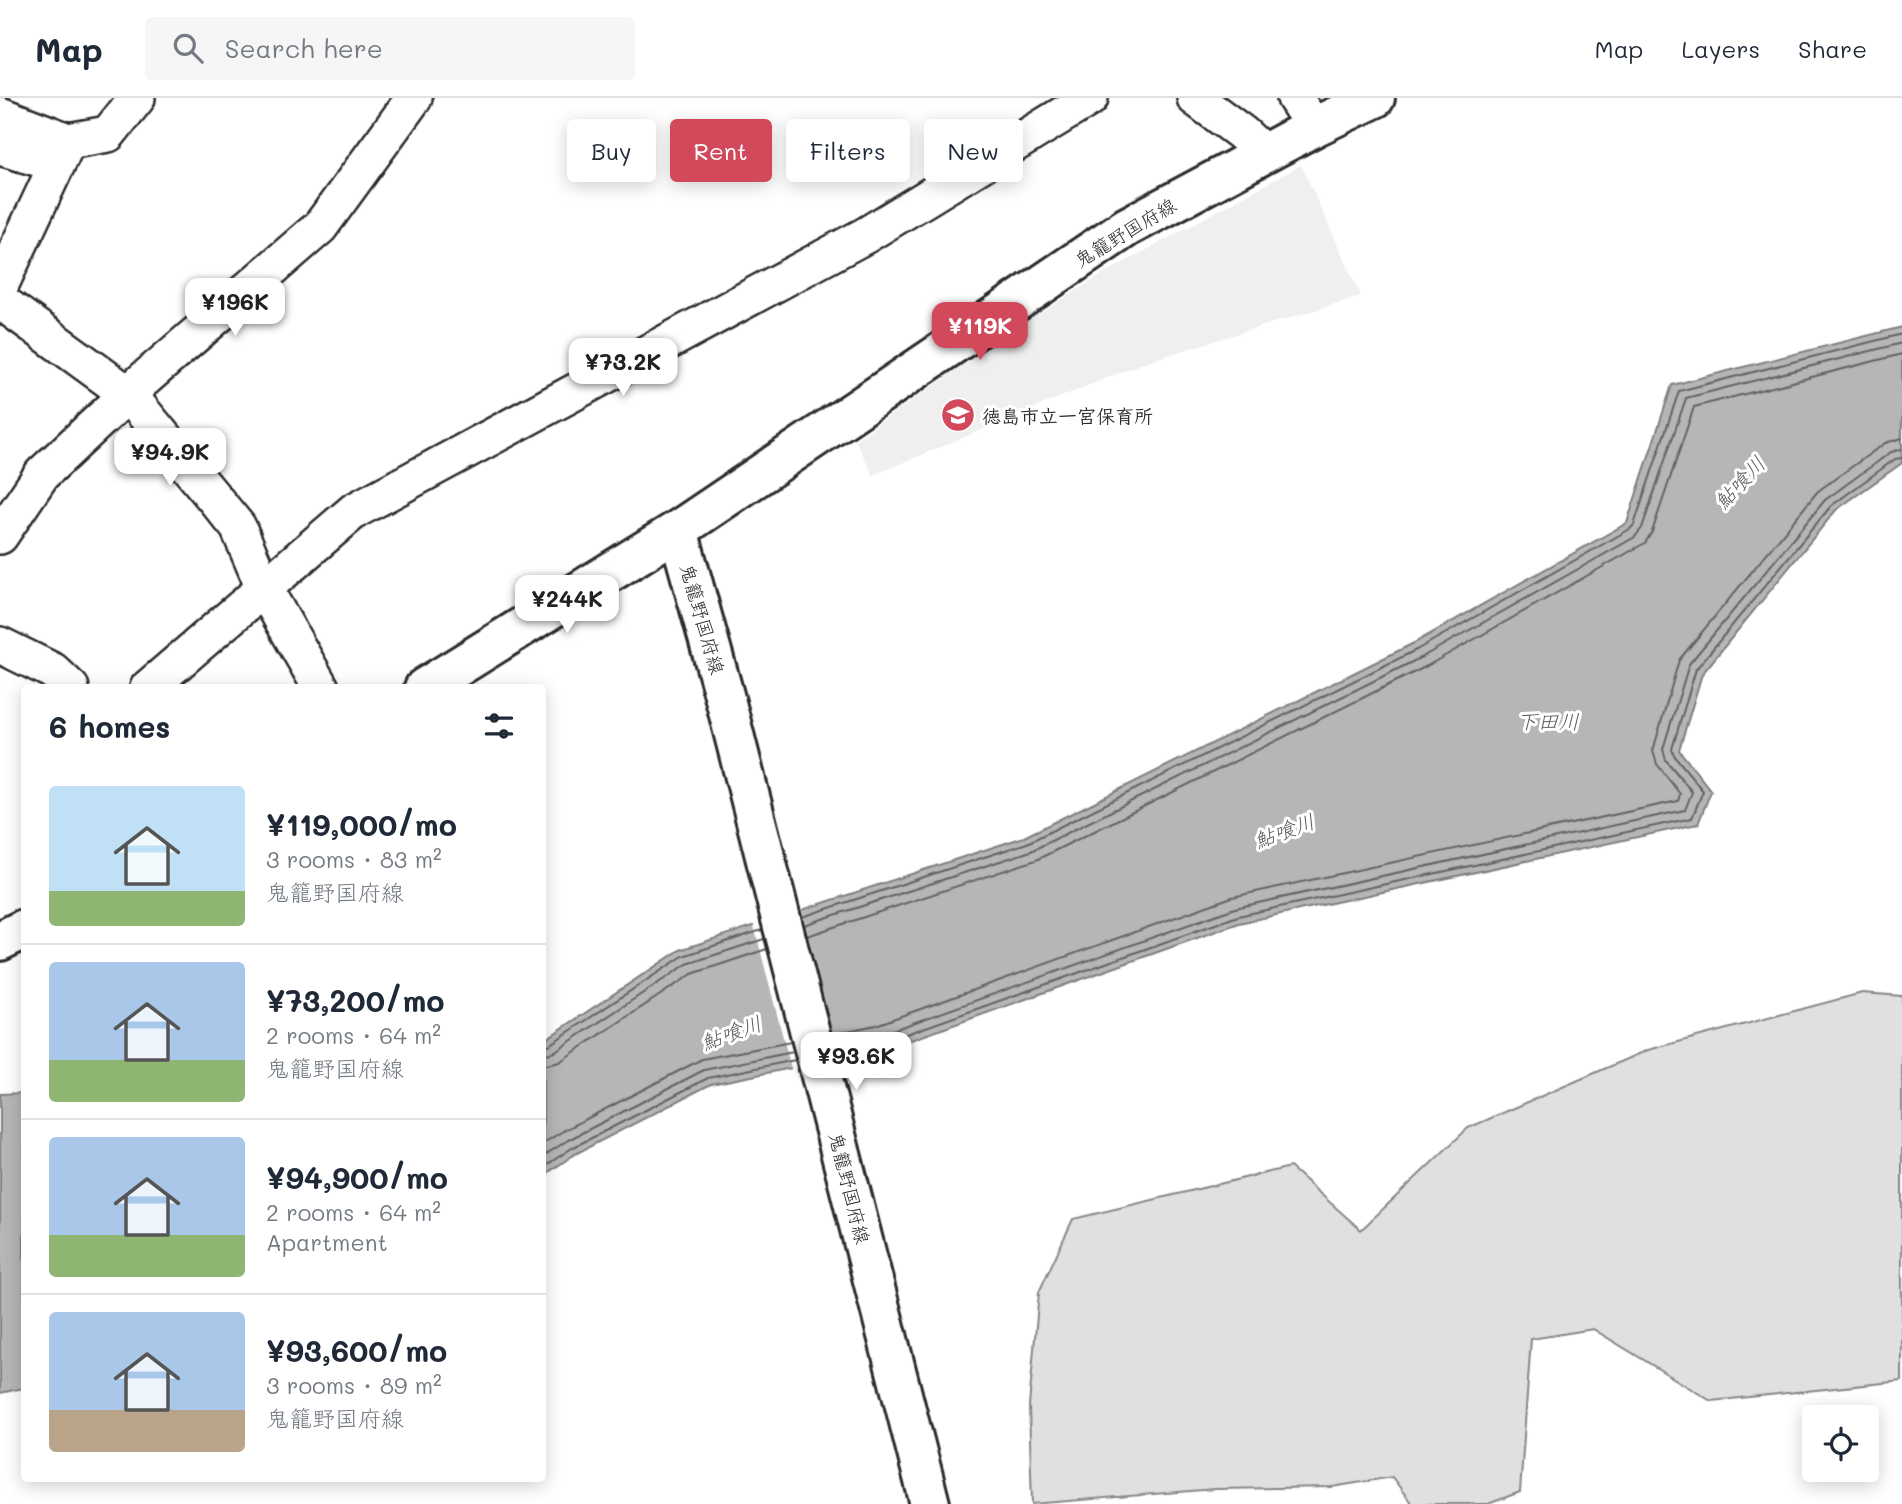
<!DOCTYPE html>
<meta charset="utf-8">
<style>
:root{--surface:#fff;--page:#f6f6f7;--text:#1f2937;--muted:#747a83;--line:#e0e1e3;--accent:#d1495b}
body{margin:0;font-family:Mali,"Klee One",sans-serif;background:var(--page);color:var(--text);height:100vh;display:flex;flex-direction:column;font-size:26px;white-space:nowrap}
*{box-sizing:border-box;margin:0}
p{font-size:23px;color:var(--muted)}
.icon{flex:none;width:38px;height:38px;fill:none;stroke:currentColor;stroke-width:2;stroke-linecap:round;stroke-linejoin:round}
.map{position:relative;flex:1;overflow:hidden}
.details{position:absolute;left:21px;top:586px;width:525px;height:798px;display:flex;flex-direction:column;background:var(--surface);border-radius:7px;box-shadow:0 4px 18px #0003}
.details>*{flex:none}
.guide{position:absolute;left:567px;top:21px;width:665px;height:63px;display:flex;gap:14px}
.tools{position:absolute;left:1802px;top:1307px;display:grid;gap:14px}
.tools a{display:grid;place-items:center;width:77px;height:77px;border-radius:7px;background:var(--surface);box-shadow:0 4px 18px #0003;font-size:35px}
.price{position:absolute;translate:-50% -60px;padding:0 16px;border-radius:14px;background:#fff;color:#222;font-size:23px;line-height:46px;filter:drop-shadow(0 2px 4px #0008)}
.price::after{content:'';position:absolute;left:50%;top:42px;width:21px;height:16px;margin-left:-10px;background:inherit;clip-path:polygon(0 0,100% 0,50% 100%)}
.price.current{background:var(--accent);color:#fff}
ul{padding:0;list-style:none}
li{display:flex;align-items:center;gap:21px;height:175px;padding:0 28px}
li+li{border-top:2px solid var(--line)}
li span{display:grid;place-items:center;flex:none;width:196px;height:140px;border-radius:7px;color:#555}
li>.icon{margin-inline-start:auto}
span .icon{width:84px;height:84px;fill:#fffc;stroke-width:1}
li b{font-size:30px}
h2{display:flex;justify-content:space-between;align-items:center;height:84px;padding:0 28px;font-size:30px}
.chip{padding:0 24px;border-radius:7px;background:var(--surface);box-shadow:0 4px 18px #0003;font-size:24px;line-height:63px}
.chip.current{background:var(--accent);color:#fff}
header{display:flex;align-items:center;gap:42px;box-sizing:border-box;height:98px;padding:0 35px;background:var(--surface);border-bottom:2px solid var(--line)}
header strong{font-size:33px}
nav{display:flex;gap:38px;margin-inline-start:auto;font-size:24px}
.search{width:490px;height:63px;background:var(--page);display:flex;align-items:center;gap:18px;box-sizing:border-box;padding:0 24px;border-radius:7px;color:var(--muted);font-size:26px}
.map>svg:first-child{display:block}
</style>
<header>
<strong>Map</strong>
<div class="search"><svg class="icon" aria-label="search" viewBox="0 0 24 24"><circle cx="10" cy="10" r="6"/><path d="M15 15l6 6"/></svg>Search here</div>
<nav><a>Map</a><a>Layers</a><a>Share</a></nav>
</header>
<div class="map">
<svg width="1902" height="1406" viewBox="0 0 1902 1406">
<rect width="100%" height="100%" fill="#fff"/>
<filter id="ink" filterUnits="userSpaceOnUse"><feTurbulence type="fractalNoise" baseFrequency=".0143" numOctaves="2"/><feDisplacementMap in="SourceGraphic" scale="14" xChannelSelector="R" yChannelSelector="G"/><feConvolveMatrix kernelMatrix="1 2 1 2 8 2 1 2 1" color-interpolation-filters="sRGB"/></filter>
<g filter="url(#ink)">
<!-- built -->
<path fill="#efefef" d="M1301,67L1361,198L1145,264L873,377L855,342L1005,238L1103,176Z"/>
<!-- green -->
<path fill="#e0e0e0" stroke="#868686" stroke-width="2" d="M1862,895L1902,898V1283L1711,1303L1593,1231L1531,1241L1520,1394L1488,1406H1412L1392,1379L1332,1389L1215,1391L1032,1406L1029,1308L1039,1194L1073,1121L1290,1069L1361,1132L1468,1030L1648,952Z"/>
<!-- water -->
<g fill="#b6b6b6" stroke="#7e7e7e" stroke-width="2">
<path d="M1902,229V365L1836,412L1702,576L1679,652L1711,693L1698,726L1239,825L883,952L711,986L575,1056L543,1078V943L680,852L1024,739L1414,545L1627,425L1672,287Z"/>
<path d="M24,995V1290L0,1295V996Z"/>
</g>
<!-- pier -->
<path fill="#fff" d="M801,808L840,964L792,974L753,824Z"/>
<g fill="none" stroke-linecap="round" stroke-linejoin="round">
<!-- shore -->
<g stroke="#636363" stroke-width="2">
<path d="M802,819L1027,745L1418,551L1630,431L1634,427L1679,293L1902,236"/>
<path d="M804,827L1031,753L1422,559L1635,439L1642,430L1686,300L1902,245"/>
<path d="M807,838L1036,762L1427,568L1645,445L1652,434L1694,309L1902,256"/>
<path d="M832,936L876,927L1232,799L1678,703L1680,696L1657,666L1653,653L1679,562L1818,393L1885,345L1902,340"/>
<path d="M834,946L879,937L1235,810L1685,712L1692,694L1666,662L1663,651L1689,566L1825,402L1891,354L1902,351"/>
<path d="M542,948L549,947L683,858L762,832"/>
<path d="M837,954L881,945L1238,818L1692,720L1703,693L1674,657L1672,651L1696,571L1831,408L1895,361L1902,360"/>
<path d="M542,957L554,954L687,866L764,841"/>
<path d="M542,968L559,964L692,876L767,851"/>
<path d="M542,1046L563,1033L702,961L791,944"/>
<path d="M542,1059L568,1042L704,972L793,954"/>
<path d="M542,1070L572,1050L708,980L795,962"/>
</g>
<!-- street casing -->
<g stroke="#2b2b2b" stroke-width="40">
<g id="street">
<path d="M1195,0L1242,35L1265,56"/>
<path d="M1295,0L1314,29"/>
<path d="M0,17L68,43L0,188"/>
<path d="M68,43L108,36L137,0"/>
<path d="M0,49L57,66"/>
<path d="M0,203L128,296L238,429L264,490L321,590"/>
<path d="M0,438L42,376L142,283L320,129L414,0"/>
<path d="M0,547L53,573L71,590"/>
<path d="M148,590L354,413L866,137L1090,0"/>
</g>
</g>
<!-- secondary casing -->
<g stroke="#2b2b2b" stroke-width="44">
<g id="secondary">
<path d="M424,590L678,432"/>
<path d="M0,843L24,831"/>
<path d="M930,1406L724,597L678,432L1127,129L1314,29L1375,0"/>
</g>
</g>
<!-- street -->
<use href="#street" stroke="#fff" stroke-width="35"/>
<!-- secondary -->
<use href="#secondary" stroke="#fff" stroke-width="38"/>
</g>
</g>
<!-- icons -->
<defs>
<g id="school-disc" transform="scale(1.75)"><circle r="9.5" fill="#d1495b" stroke="#fff"/><path d="M0-5L7-2L0 1L-7-2ZM-4 1L0 2.5L4 1V4Q0 6-4 4Z" fill="#fff"/></g>
</defs>
<g fill-rule="evenodd">
<use href="#school-disc" x="958" y="317"/>
</g>
<g text-anchor="middle" dominant-baseline="central" stroke-width="6" stroke-linejoin="round" paint-order="stroke">
<!-- street labels -->
<g font-size="19" fill="#2b2b2b" stroke="#fff">
<text transform="translate(1125 134) rotate(-31)">鬼籠野国府線</text>
<text transform="translate(703 521) rotate(74)">鬼籠野国府線</text>
<text transform="translate(850 1090) rotate(76)">鬼籠野国府線</text>
</g>
<!-- poi labels -->
<g font-size="19" font-weight="bold" fill="#2b2b2b" stroke="#fff" text-anchor="start">
<text x="982" y="317">徳島市立一宮保育所</text>
</g>
<!-- water labels -->
<g font-size="21" font-style="italic" fill="#5c5c5c" stroke="#fff">
<text transform="translate(1739 384) rotate(-47)">鮎喰川</text>
<text x="1548" y="622">下田川</text>
<text transform="translate(1284 732) rotate(-20)">鮎喰川</text>
<text transform="translate(731 934) rotate(-20)">鮎喰川</text>
</g>
</g>
</svg>
<div class="tools">
<a><svg class="icon" aria-label="locate" viewBox="0 0 24 24"><circle cx="12" cy="12" r="6"/><path d="M12 2v4M12 18v4M2 12h4M18 12h4"/></svg></a>
</div>
<b class="price" style="left:235px;top:240px">¥196K</b>
<b class="price current" style="left:980px;top:264px">¥119K</b>
<b class="price" style="left:623px;top:300px">¥73.2K</b>
<b class="price" style="left:170px;top:390px">¥94.9K</b>
<b class="price" style="left:567px;top:537px">¥244K</b>
<b class="price" style="left:856px;top:994px">¥93.6K</b>
<div class="guide">
<a class="chip">Buy</a>
<a class="chip current">Rent</a>
<a class="chip">Filters</a>
<a class="chip">New</a>
</div>
<section class="details">
<h2>6 homes<svg class="icon" aria-label="filters" viewBox="0 0 24 24"><path d="M4 7h16M4 17h16"/><circle cx="9" cy="7" r="2"/><circle cx="15" cy="17" r="2"/></svg></h2>
<ul>
<li><span style="background:linear-gradient(#bfe0f5 75%,#8fb573 0)"><svg class="icon" aria-label="home" viewBox="0 0 24 24"><path d="M3 11l9-7 9 7M6 9v11h12V9"/></svg></span><div><b>¥119,000/mo</b><p>3 rooms · 83 m²</p><p>鬼籠野国府線</p></div></li>
<li><span style="background:linear-gradient(#a9c7e8 70%,#8fb573 0)"><svg class="icon" aria-label="home" viewBox="0 0 24 24"><path d="M3 11l9-7 9 7M6 9v11h12V9"/></svg></span><div><b>¥73,200/mo</b><p>2 rooms · 64 m²</p><p>鬼籠野国府線</p></div></li>
<li><span style="background:linear-gradient(#a9c7e8 70%,#8fb573 0)"><svg class="icon" aria-label="home" viewBox="0 0 24 24"><path d="M3 11l9-7 9 7M6 9v11h12V9"/></svg></span><div><b>¥94,900/mo</b><p>2 rooms · 64 m²</p><p>Apartment</p></div></li>
<li><span style="background:linear-gradient(#a9c7e8 70%,#b9a48a 0)"><svg class="icon" aria-label="home" viewBox="0 0 24 24"><path d="M3 11l9-7 9 7M6 9v11h12V9"/></svg></span><div><b>¥93,600/mo</b><p>3 rooms · 89 m²</p><p>鬼籠野国府線</p></div></li>
</ul>
</section>
</div>
